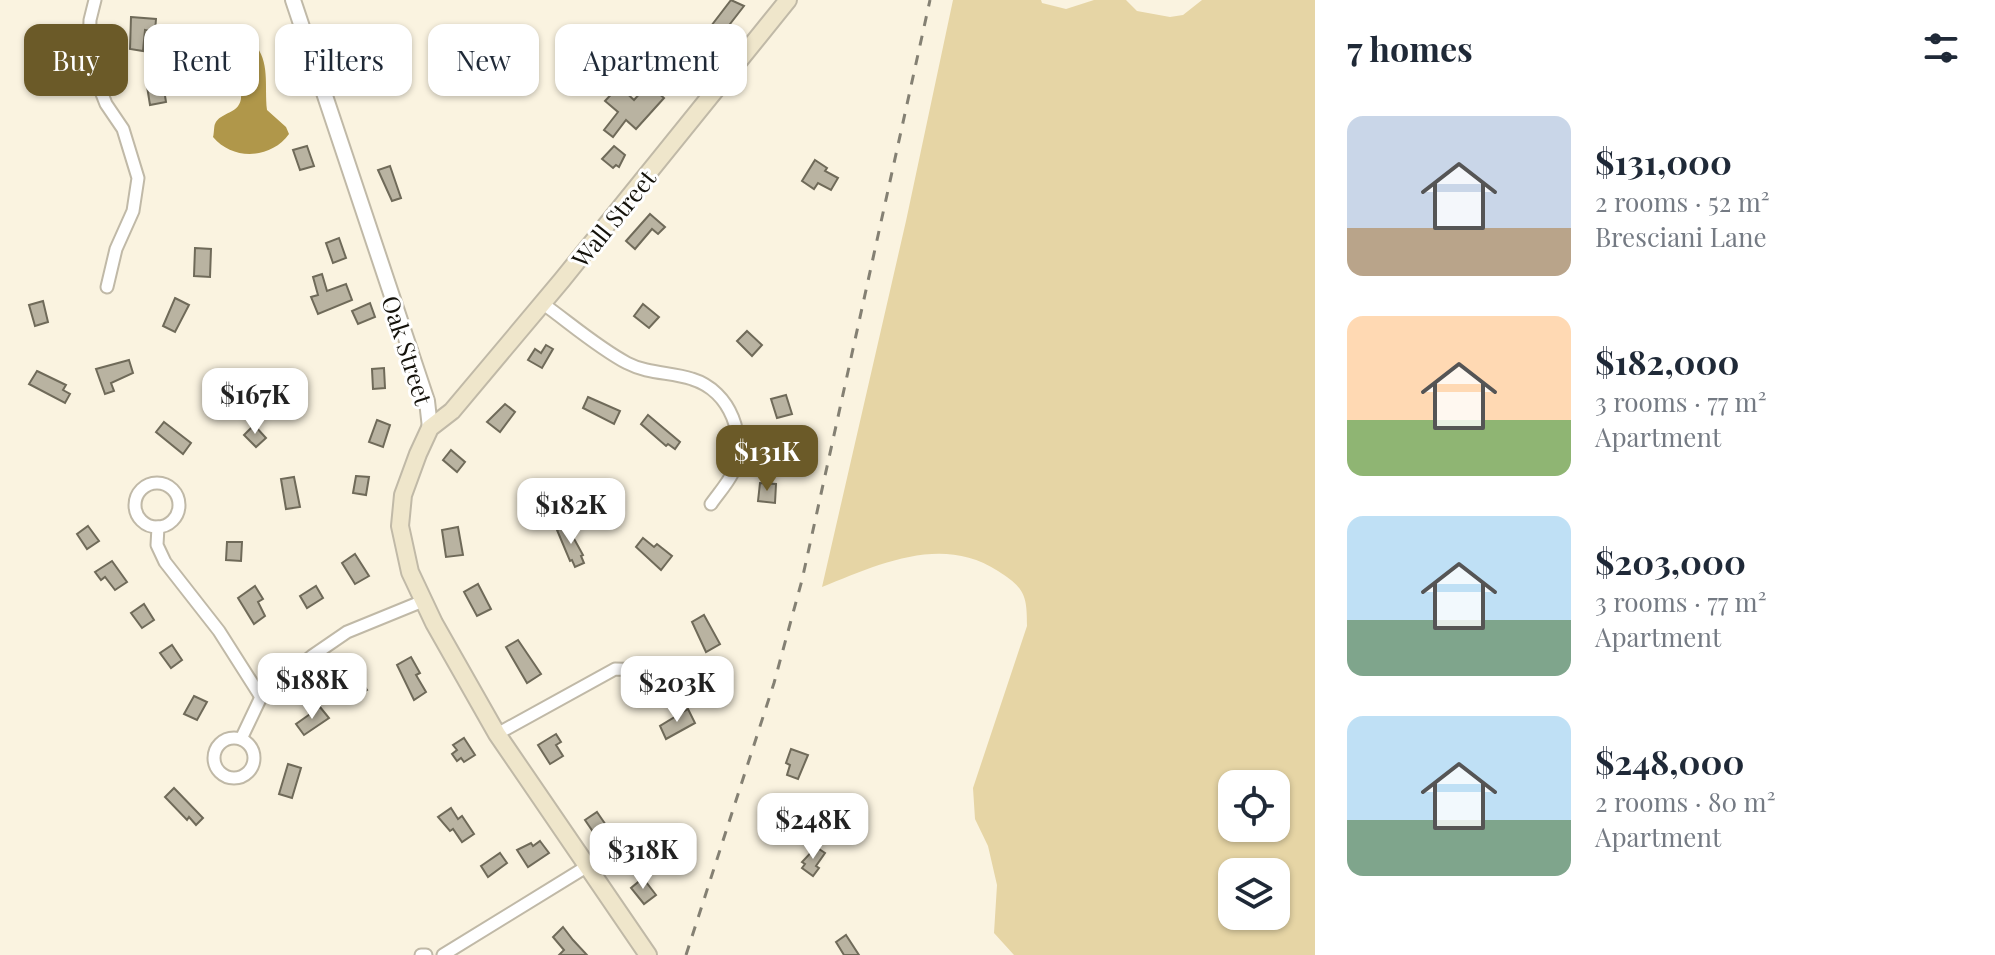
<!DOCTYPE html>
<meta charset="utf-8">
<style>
:root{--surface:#fff;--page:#f6f6f7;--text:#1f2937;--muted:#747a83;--accent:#6b5a28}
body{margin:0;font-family:"Playfair Display",serif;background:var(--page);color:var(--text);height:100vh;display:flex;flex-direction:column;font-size:30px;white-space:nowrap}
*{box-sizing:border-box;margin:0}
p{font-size:26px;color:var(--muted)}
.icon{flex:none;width:44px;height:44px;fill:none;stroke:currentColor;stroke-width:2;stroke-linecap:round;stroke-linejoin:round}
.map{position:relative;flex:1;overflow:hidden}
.panel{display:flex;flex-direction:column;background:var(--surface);width:680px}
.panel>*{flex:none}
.hud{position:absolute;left:24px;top:24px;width:760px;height:72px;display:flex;gap:16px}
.controls{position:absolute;left:1218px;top:770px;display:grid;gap:16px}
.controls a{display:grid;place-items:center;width:72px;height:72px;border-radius:16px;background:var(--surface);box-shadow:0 2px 6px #0004;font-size:40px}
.price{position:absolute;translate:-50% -68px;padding:0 18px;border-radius:16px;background:#fff;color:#222;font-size:26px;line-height:52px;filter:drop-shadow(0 2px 4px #0008)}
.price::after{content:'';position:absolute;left:50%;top:48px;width:24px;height:18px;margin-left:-12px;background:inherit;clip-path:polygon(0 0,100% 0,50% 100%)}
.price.active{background:var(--accent);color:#fff}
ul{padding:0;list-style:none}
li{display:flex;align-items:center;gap:24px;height:200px;padding:0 32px}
li span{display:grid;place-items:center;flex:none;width:224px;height:160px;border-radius:16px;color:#555}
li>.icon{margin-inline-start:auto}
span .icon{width:96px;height:96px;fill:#fffc;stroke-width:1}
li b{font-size:34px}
h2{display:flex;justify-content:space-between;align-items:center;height:96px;padding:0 32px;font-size:34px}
.pill{padding:0 28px;border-radius:16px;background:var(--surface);box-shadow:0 2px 6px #0004;font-size:28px;line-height:72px}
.pill.active{background:var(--accent);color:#fff}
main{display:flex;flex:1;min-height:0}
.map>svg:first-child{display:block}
</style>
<main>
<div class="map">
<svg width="1315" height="955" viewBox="0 0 1315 955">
<rect width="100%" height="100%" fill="#faf3e0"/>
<!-- green -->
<path fill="#e6d5a5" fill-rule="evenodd" d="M953,0H1041L1042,3L1066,9L1094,0H1126L1137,11L1170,17L1183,15L1202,0H1315V955H1014L994,933L997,885L988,846L975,819L973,788L1027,626C1027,596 1025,588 998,571C941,534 878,565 822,587L906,221ZM1232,784H1276V828H1232ZM1232,872H1276V916H1232Z"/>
<!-- water -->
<path fill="#b0974a" d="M230,28C237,29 241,32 247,37C272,56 264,82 267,110L286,127L289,134C271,159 233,161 213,137C214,135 214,125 215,124C221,109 249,116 239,84C234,71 220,57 213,45L217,31Z"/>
<!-- building -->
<g fill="#b9b3a1" stroke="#6f6a59" stroke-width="2">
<path d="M731,0L744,6L719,38L708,30Z"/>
<path d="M131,17L156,19L155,32L145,30L143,51L130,49Z"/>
<path d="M366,74L370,86L350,94L346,82Z"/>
<path d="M162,77L166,102L150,105L146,80Z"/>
<path d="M648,84L664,98L636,129L626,120L613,137L604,130L618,112L605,101L619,86L634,100Z"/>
<path d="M307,146L314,166L300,170L293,150Z"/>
<path d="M614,146L625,155L619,167L616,165L613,168L602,159Z"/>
<path d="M815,160L827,168L825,171L838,178L831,190L818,183L814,189L802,181Z"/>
<path d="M390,166L401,198L392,201L378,170Z"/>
<path d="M650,214L665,227L658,234L652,229L635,249L626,241Z"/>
<path d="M339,238L346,258L333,263L326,243Z"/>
<path d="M195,248L211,249L210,277L194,276Z"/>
<path d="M322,274L327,291L346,284L352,300L318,314L311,297L318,295L313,277Z"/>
<path d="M175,298L189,305L175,332L163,326Z"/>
<path d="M43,301L48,322L35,326L29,305Z"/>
<path d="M370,303L375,317L358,324L352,311Z"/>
<path d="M643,304L659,317L649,328L634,316Z"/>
<path d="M747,331L762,345L752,356L737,341Z"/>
<path d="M546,345L553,349L542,368L528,360L535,349L541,353Z"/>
<path d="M129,360L133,373L111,383L114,391L105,394L96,369Z"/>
<path d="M384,368L385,388L373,389L372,369Z"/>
<path d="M37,371L66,385L63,390L70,394L65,403L29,384Z"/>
<path d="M786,395L792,414L777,418L771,399Z"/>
<path d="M588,397L620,411L614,424L583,408Z"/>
<path d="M505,404L515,412L500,432L487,422Z"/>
<path d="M648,415L680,442L675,449L668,444L666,446L641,424Z"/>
<path d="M377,420L390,425L383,447L369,442Z"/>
<path d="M164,422L191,443L183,454L156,432Z"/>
<path d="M254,425L266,438L256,447L244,435Z"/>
<path d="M451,450L465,462L457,472L443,460Z"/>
<path d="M356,476L369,477L366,495L353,493Z"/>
<path d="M294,477L300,507L286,509L281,479Z"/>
<path d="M760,483L776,484L775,503L758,501Z"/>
<path d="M88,526L99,541L87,549L77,534Z"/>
<path d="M567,526L583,555L581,556L584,563L575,567L572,560L570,561L557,530Z"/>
<path d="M458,527L463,555L446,557L442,530Z"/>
<path d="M643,538L654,547L657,544L672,556L661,570L636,547Z"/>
<path d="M227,542H242L241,561L226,560Z"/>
<path d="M355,554L369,576L355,584L342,563Z"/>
<path d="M112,561L127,582L115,590L105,577L101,580L95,572Z"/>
<path d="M478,584L491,609L477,616L464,592Z"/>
<path d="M255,586L263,599L258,602L265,616L254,624L238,598Z"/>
<path d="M316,586L323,598L307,608L300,596Z"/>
<path d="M144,604L154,620L142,628L131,613Z"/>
<path d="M704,615L720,644L706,652L692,622Z"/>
<path d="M518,640L541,674L527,683L506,647Z"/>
<path d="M172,645L182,660L171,668L160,653Z"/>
<path d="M411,657L420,673L416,675L426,692L414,700L397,665Z"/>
<path d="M356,674L367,690L356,697L345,682Z"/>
<path d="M194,696L207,702L197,720L184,714Z"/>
<path d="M320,707L329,718L304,735L296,724Z"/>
<path d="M688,709L695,723L666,739L660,726Z"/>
<path d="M556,734L561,742L556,745L563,756L550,764L538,745Z"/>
<path d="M464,738L475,755L464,762L461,758L457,761L452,754L457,750L453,745Z"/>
<path d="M791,749L808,755L798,779L787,775L790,765L786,763Z"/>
<path d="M288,764L301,768L292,798L279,794Z"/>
<path d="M174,788L203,818L196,825L189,817L187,820L165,797Z"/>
<path d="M451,808L458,819L462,816L474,834L462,842L453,829L450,831L438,817Z"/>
<path d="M597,812L610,831L598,839L585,820Z"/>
<path d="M540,841L549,853L528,867L517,850L531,843L533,846Z"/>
<path d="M816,847L825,853L816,866L819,868L813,876L802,868L805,864L802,862Z"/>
<path d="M500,853L507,863L488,877L481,866Z"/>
<path d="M643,878L656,895L644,904L631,888Z"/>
<path d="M563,927L573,940L587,955H559L564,950L553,937Z"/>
<path d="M846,935L859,955H844L836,942Z"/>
</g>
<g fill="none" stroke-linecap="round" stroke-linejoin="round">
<!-- minor casing -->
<g stroke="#c0b9a7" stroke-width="15">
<g id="minor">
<path d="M95,0L90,20L89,51L95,76L106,104L123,129L138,178L133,211L116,249L107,287"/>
<path d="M542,303C570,323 597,347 627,363C648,374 671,372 692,379C731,391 748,438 732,474C727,484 718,494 711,504"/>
<circle cx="157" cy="505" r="22"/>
<path d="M158,527L157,545L165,562L219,631L261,697"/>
<path d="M497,734L615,669L651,670"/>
<circle cx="234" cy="758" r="20"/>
<path d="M241,739L261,697L312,656L347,632L423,601"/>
<path d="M421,955H426"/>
<path d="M443,955L586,867"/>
</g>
</g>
<!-- tertiary casing -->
<g stroke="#c0b9a7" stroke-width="18">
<path id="tertiary" d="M293,0L427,401L430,428"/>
</g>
<!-- secondary casing -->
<g stroke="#c0b9a7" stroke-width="20">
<path id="secondary" d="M648,955L497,734L434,623L410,572L400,526L403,495L418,454L430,428L452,411L562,280L788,0"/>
</g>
<!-- minor -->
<use href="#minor" stroke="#fff" stroke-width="11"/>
<!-- tertiary -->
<use href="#tertiary" stroke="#fff" stroke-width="14"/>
<!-- secondary -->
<use href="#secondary" stroke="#efe6cb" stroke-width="16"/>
<!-- rail -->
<path stroke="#848073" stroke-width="3" stroke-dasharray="10 10" stroke-linecap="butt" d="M686,955L774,683L802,580L930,0"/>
</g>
<g text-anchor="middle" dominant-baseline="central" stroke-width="6" stroke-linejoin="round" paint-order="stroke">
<!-- street labels -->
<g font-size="24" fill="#14120b" stroke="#fff">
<text transform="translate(613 218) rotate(-51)">Wall Street</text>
<text transform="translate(408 350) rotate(72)">Oak Street</text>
</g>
</g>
</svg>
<div class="controls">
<a><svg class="icon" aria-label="locate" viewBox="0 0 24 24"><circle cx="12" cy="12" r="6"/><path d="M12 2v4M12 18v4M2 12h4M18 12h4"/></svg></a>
<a><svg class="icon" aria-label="layers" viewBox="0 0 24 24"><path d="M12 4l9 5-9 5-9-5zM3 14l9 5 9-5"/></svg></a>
</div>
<b class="price" style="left:255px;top:436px">$167K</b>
<b class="price active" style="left:767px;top:493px">$131K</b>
<b class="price" style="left:571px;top:546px">$182K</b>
<b class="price" style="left:312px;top:721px">$188K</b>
<b class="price" style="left:677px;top:724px">$203K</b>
<b class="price" style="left:813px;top:861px">$248K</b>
<b class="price" style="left:643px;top:891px">$318K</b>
<div class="hud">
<a class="pill active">Buy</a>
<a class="pill">Rent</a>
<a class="pill">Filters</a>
<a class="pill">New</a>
<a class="pill">Apartment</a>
</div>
</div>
<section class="panel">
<h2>7 homes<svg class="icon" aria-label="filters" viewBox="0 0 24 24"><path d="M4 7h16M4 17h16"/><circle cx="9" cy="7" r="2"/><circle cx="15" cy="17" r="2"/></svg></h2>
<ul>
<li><span style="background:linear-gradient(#c9d6e8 70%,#b9a48a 0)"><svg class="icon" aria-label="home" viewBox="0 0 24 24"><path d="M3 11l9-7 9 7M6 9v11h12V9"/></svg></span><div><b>$131,000</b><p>2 rooms · 52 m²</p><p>Bresciani Lane</p></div></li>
<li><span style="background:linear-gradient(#ffd9b3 65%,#8fb573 0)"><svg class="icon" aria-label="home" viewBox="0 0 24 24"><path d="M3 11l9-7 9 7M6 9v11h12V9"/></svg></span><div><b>$182,000</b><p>3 rooms · 77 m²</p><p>Apartment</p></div></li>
<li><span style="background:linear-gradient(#bfe0f5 65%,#7fa58c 0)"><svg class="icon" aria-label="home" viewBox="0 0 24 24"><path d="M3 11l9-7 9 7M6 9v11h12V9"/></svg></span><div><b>$203,000</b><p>3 rooms · 77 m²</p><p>Apartment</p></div></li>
<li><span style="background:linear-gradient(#bfe0f5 65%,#7fa58c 0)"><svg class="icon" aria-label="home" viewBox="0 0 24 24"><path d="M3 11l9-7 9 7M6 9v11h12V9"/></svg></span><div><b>$248,000</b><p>2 rooms · 80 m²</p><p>Apartment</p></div></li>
</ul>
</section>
</main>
